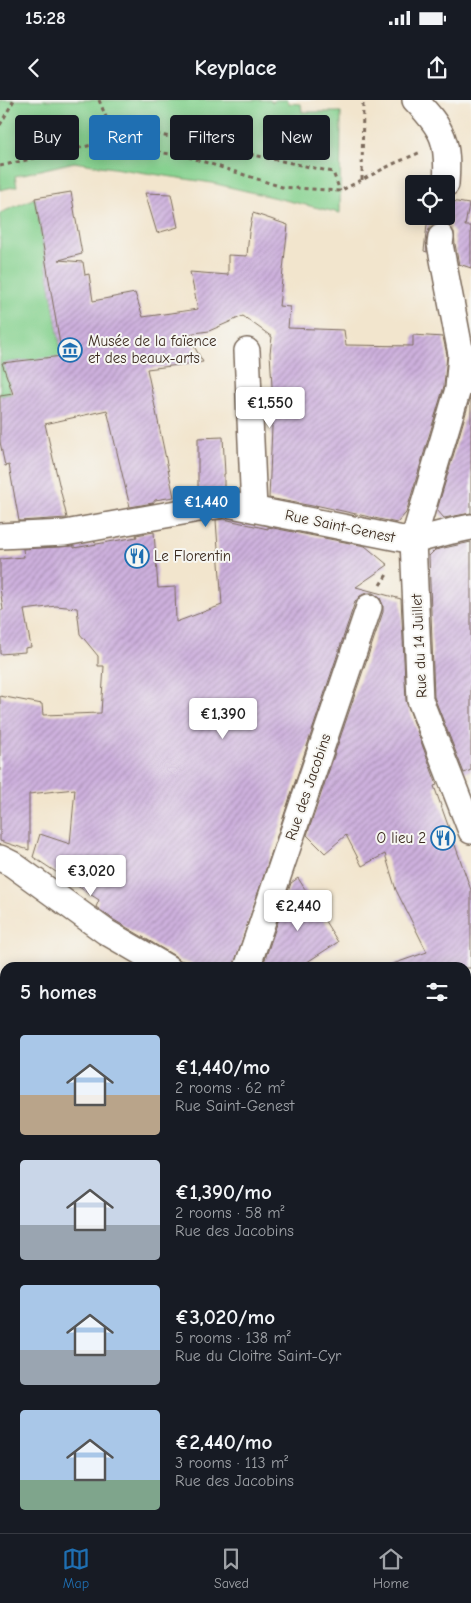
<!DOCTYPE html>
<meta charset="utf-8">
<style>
:root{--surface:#171b24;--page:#242831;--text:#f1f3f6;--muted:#9ea1a6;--line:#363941;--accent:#1f6fb2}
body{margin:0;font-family:"Comic Neue",sans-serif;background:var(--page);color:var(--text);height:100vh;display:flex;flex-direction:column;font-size:19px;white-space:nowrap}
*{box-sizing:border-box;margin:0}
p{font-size:16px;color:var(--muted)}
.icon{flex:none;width:28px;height:28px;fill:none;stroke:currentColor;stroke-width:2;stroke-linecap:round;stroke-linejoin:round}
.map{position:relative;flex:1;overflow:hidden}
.panel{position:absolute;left:0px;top:862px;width:471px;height:571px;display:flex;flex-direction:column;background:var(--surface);border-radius:15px 15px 0 0;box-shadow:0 2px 12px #0003}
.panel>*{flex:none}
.guide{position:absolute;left:15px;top:15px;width:441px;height:45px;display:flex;gap:10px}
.controls{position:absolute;left:405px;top:75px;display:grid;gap:10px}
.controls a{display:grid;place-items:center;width:50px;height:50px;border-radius:5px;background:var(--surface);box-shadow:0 2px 12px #0003;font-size:25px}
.price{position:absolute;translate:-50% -42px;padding:0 11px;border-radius:5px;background:#fff;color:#222;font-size:16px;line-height:32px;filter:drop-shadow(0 1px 2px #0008)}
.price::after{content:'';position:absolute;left:50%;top:30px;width:15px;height:11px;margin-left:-8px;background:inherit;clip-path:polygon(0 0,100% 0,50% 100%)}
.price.current{background:var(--accent);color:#fff}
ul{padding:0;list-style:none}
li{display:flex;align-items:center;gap:15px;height:125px;padding:0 20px}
li span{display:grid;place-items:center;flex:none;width:140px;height:100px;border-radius:5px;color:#555}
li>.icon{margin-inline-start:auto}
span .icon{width:60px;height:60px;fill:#fffc;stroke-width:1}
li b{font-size:21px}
h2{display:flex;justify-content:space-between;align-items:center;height:60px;padding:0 20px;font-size:21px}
.chip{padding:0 18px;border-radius:5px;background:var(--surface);box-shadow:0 2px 12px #0003;font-size:18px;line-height:45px}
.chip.current{background:var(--accent);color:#fff}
.status{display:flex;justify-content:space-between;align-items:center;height:35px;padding:0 25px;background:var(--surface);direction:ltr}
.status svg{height:14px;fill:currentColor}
header{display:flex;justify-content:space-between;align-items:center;height:65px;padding:0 20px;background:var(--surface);font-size:22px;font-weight:700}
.menu{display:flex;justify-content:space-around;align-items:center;height:70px;border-top:1px solid var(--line);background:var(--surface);font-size:14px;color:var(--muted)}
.menu a{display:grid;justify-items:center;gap:2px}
.menu .current{color:var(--accent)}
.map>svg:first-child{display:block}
</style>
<div class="status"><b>15:28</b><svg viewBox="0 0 49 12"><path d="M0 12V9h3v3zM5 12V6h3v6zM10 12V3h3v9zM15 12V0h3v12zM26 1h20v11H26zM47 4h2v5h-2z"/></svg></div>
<header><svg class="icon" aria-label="back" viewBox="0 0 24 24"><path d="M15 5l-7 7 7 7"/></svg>Keyplace<svg class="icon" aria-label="share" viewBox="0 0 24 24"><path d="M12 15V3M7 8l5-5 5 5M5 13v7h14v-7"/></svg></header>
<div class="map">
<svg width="471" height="1433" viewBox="0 0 471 1433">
<defs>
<pattern id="building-hatch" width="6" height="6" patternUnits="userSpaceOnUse" patternTransform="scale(1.25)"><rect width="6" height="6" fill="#ceb1de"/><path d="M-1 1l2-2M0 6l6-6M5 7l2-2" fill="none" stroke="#a890b3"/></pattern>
</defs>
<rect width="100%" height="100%" fill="#f6f6f2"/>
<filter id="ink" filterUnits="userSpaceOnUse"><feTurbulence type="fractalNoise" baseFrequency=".02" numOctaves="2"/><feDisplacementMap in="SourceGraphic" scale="10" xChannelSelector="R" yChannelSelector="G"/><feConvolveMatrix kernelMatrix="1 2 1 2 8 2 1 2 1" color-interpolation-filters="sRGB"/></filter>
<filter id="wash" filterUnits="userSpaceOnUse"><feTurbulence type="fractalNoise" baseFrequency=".0096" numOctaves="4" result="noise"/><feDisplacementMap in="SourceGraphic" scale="20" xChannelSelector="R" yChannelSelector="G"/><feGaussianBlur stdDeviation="1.12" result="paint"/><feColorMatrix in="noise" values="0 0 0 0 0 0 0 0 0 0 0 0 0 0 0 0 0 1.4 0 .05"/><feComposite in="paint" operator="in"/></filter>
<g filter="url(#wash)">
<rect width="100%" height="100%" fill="#f2e5cd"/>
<!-- green -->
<g fill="#87d290" stroke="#617e57">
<path d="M0,0H270L272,2L276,0H287L288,3L301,4L302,12H341L340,113L212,83L74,62L15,76L17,86L0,90Z"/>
<path d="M35,98L63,262L32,269L30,260L4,263L11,294L0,296V113Z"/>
</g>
<g id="blocks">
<!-- building -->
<g fill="url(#building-hatch)">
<path d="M71,92L82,154L59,160L83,162L85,175L89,174L93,201L135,193L143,217L198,209L190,172L228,175V155L247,156L249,132L253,113L288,125L279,206L290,207L288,228L344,230L346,245L413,246V235L443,237L447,255L444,286L406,413L397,423L315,405L318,407L269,398L273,303L270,253L272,237L243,216L209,231L187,234L203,262L147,269L174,397L155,400L153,403L130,407L107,310L45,324L67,418L19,421L9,365L5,366L0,342V296L13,294L2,263L62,256L35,98Z"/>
<path d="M145,93L171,94L178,127L157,133Z"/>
<path d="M446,100L469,104L465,126H471V168L459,164V165L455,144L454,132L450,126L444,123L435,124L429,129L426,142L427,152L424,151L428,116H446Z"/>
<path d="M471,296V413L444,418L437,410Z"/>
<path d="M223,337L225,374H224V390L198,394V338Z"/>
<path d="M224,419L268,429V427L365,446L388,465L356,487L401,499L406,601L437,685L434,686L471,790V868H391L390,865L427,852L396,790L385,754L362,766L346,735L325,753L307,735L383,512V505L380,498L373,493H366L360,496L355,502L233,868H204L180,860L175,856L114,820L96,807L99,800L33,757L40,734L70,744L75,689L29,694V750L0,741V596L42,604L43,615L101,613L104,566H98V556L80,534L77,508L56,506L24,510L31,547L25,548V552L0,554V510H3L0,487V459L24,457L23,449L74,446V448L137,437L136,435L154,432L158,488L175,487L176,522L222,505L216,420Z"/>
<path d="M471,442V670L464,673L434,597L429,456L435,450Z"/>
<path d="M298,778L338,842L298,868H262L291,783Z"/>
</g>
</g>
</g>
<g filter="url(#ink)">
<use href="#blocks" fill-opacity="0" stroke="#7b6b5b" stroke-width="1"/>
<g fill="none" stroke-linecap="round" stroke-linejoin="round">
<!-- street-tunnel -->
<path stroke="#cdc0aa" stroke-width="25" stroke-dasharray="25 12" stroke-linecap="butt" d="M441,137L443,116"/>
<!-- street casing -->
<g stroke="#7b6b5b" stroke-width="28">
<g id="street">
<path d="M415,0C444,30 449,42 446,84"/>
<path d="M441,137L440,144L461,254L458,289L413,441L420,600L471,731"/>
<path d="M247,251L254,409"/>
<path d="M0,436L65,433L227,404L413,441L452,431L471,427"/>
<path d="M0,758L12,764L106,832L168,868"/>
<path d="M247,868L369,507"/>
<path d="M0,1256L5,1255"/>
<path d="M466,1267L471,1266"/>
<path d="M214,1429L216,1433"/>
<path d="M346,1433L347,1429"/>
</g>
</g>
<!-- path -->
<g stroke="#7b6b5b" stroke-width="3" stroke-dasharray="4 4" stroke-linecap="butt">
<path d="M99,0L117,44"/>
<path d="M109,24L333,72L340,91"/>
<path d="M0,25L14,0"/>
<path d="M0,66L101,43L189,57L282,87L340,91L393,64L421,52"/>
<path d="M362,80L363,0"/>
<path d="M380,485L388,473"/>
<path d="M466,972L471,962"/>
</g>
<!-- street -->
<use href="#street" stroke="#fff" stroke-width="25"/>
</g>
</g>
<!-- icons -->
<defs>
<g id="museum-ring" transform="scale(1.25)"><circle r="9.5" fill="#f6f6f2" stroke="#1f6fb2" stroke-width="1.5"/><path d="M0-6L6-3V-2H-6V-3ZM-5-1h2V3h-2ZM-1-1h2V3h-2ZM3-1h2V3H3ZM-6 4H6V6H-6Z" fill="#1f6fb2"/></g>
<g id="restaurant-ring" transform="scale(1.25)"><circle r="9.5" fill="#f6f6f2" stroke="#1f6fb2" stroke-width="1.5"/><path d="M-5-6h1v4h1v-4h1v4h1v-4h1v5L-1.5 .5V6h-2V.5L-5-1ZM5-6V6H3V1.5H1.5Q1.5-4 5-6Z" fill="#1f6fb2"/></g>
</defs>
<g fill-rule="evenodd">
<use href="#museum-ring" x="70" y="250"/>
<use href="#restaurant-ring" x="137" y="456"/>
<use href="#restaurant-ring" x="443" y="738"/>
</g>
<g text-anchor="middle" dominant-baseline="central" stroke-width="4" stroke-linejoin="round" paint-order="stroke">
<!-- poi labels -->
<g font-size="15" fill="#3b2a1e" stroke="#f6f6f2" text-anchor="start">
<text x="88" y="241">Musée de la faïence<tspan x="88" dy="17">et des beaux-arts</tspan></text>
<text x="154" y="456">Le Florentin</text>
<text x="426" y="738" text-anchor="end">O lieu 2</text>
</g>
<!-- street labels -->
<g font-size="15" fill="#3b2a1e" stroke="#f6f6f2">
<text transform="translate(340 426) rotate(12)">Rue Saint-Genest</text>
<text transform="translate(419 546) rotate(-93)">Rue du 14 Juillet</text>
<text transform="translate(308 687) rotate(-71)">Rue des Jacobins</text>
</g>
</g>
</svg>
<div class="controls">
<a><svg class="icon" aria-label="locate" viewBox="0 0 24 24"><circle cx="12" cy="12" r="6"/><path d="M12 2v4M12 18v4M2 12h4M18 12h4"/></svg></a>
</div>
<b class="price" style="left:270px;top:329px">€1,550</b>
<b class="price current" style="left:206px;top:428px">€1,440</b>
<b class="price" style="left:223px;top:640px">€1,390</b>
<b class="price" style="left:91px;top:797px">€3,020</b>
<b class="price" style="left:298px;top:832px">€2,440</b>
<div class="guide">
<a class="chip">Buy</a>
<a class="chip current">Rent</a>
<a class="chip">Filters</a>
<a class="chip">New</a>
</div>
<section class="panel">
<h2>5 homes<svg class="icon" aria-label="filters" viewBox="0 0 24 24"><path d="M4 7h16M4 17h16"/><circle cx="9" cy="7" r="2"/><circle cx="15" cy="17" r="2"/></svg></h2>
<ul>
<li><span style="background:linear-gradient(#a9c7e8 60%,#b9a48a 0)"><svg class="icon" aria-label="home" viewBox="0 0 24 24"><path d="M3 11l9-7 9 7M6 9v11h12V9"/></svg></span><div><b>€1,440/mo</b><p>2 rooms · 62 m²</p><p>Rue Saint-Genest</p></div></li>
<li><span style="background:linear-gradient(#c9d6e8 65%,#9aa5b1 0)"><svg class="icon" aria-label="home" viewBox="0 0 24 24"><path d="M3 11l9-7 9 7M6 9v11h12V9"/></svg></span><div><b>€1,390/mo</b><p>2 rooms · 58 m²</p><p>Rue des Jacobins</p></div></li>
<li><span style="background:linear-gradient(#a9c7e8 65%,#9aa5b1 0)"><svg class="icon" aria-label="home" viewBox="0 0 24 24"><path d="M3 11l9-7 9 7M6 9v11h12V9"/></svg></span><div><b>€3,020/mo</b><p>5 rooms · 138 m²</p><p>Rue du Cloitre Saint-Cyr</p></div></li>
<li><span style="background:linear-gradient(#a9c7e8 70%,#7fa58c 0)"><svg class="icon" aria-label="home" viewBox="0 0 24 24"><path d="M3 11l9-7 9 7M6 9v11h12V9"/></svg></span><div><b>€2,440/mo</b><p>3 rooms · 113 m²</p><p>Rue des Jacobins</p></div></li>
</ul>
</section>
</div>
<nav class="menu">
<a class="current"><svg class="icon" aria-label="map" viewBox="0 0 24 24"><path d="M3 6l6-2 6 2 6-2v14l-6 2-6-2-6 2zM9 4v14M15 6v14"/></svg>Map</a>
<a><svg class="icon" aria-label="saved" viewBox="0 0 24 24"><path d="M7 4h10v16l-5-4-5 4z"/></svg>Saved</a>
<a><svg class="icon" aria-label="home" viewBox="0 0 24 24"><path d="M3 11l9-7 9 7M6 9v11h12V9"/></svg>Home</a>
</nav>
